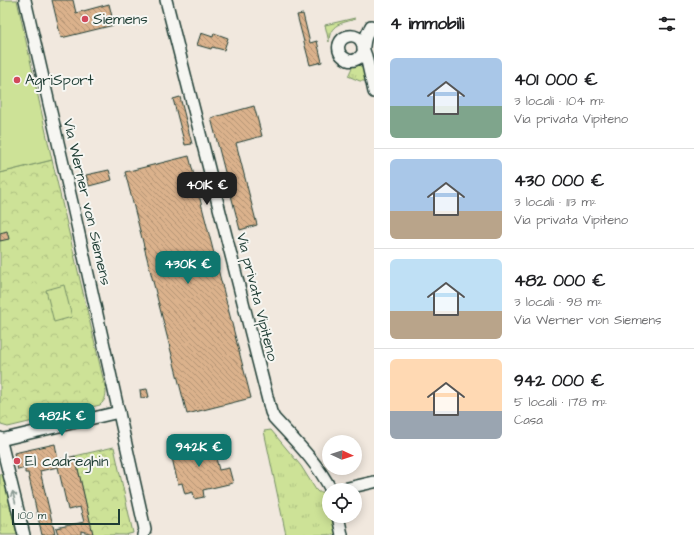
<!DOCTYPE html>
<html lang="it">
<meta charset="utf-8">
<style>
:root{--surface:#fff;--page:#f6f6f6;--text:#202124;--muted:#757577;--line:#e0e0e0;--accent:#0f766e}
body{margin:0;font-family:"Architects Daughter",sans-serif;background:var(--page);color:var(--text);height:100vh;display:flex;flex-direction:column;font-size:15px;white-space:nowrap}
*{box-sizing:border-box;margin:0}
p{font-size:13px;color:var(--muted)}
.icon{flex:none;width:22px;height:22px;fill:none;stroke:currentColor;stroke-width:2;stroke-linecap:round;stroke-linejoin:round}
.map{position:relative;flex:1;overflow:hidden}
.sheet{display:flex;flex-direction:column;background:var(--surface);width:320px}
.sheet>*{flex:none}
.needle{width:26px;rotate:93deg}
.fabs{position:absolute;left:322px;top:435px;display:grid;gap:8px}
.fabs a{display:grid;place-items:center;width:40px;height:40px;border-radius:50%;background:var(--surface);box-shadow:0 2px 10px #0003;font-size:20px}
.scale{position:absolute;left:12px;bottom:10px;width:108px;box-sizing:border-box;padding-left:4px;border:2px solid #1f3d34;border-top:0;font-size:11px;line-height:14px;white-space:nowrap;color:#1f3d34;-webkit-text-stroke:3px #f6f6f2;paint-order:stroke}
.price{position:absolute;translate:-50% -34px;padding:0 9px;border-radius:8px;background:var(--accent);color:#fff;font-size:13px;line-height:26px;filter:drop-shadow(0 1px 2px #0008)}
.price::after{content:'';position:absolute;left:50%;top:24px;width:12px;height:9px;margin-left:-6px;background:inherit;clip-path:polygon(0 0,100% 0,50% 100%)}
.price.on{background:#222;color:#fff}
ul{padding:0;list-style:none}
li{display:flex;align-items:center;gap:12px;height:100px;padding:0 16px}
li+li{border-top:1px solid var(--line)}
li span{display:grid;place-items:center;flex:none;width:112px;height:80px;border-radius:6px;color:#555}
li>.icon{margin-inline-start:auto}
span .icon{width:48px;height:48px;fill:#fffc;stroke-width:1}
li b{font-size:17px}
h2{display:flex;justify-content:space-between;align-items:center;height:48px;padding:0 16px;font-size:17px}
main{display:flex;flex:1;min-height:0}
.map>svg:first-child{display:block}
</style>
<main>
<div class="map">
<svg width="374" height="535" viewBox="0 0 374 535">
<defs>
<pattern id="grass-tufts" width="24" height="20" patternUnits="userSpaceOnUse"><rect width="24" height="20" fill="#cde297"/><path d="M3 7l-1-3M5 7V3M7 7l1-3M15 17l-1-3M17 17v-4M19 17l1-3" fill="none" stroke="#b0c383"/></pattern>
<pattern id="forest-crowns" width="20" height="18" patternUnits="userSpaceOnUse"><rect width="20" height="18" fill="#cde297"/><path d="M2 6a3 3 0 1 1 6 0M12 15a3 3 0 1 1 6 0" fill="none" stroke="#b0c383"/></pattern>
<pattern id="building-back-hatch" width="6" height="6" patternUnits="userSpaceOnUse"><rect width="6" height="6" fill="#dbb28c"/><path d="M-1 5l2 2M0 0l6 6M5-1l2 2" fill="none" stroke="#b19273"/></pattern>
</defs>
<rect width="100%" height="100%" fill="#f1e8de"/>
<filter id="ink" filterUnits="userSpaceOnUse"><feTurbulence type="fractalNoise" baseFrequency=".025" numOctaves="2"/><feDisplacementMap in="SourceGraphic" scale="8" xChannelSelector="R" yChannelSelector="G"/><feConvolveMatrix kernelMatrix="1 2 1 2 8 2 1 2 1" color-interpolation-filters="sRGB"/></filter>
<g filter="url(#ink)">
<!-- grass -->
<g fill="url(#grass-tufts)" stroke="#769066">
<path d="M355,18L356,19C342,23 329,24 329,42L325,25Z"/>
<path d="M357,64L362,67L367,81H360L348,76C351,71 351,66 357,64Z"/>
<path d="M271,430L301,466L316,490L318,492H324L329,507V516H331L336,535H286L264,431Z"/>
<path d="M3,474L17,535H0V475Z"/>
</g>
<!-- forest -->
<g fill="url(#forest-crowns)" stroke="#769066">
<path d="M52,160L106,391C106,396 105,401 100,405L8,427L1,425L0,422V173Z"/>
<path d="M114,447L133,533L125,535H93L75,456Z"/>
</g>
<!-- pitch -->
<g fill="#cde297" stroke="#769066">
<path d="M0,0H17L52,160L0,173Z"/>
<path d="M64,285L72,317L54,322L46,290Z"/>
</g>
<!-- building -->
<g fill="url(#building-back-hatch)" stroke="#1f3d34">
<path d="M52,0H73L76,13L109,4L114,25L61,38Z"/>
<path d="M303,14L310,43L317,41L322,62L310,65L297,15Z"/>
<path d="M201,33L213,37L214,33L228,38L224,50L212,47L211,49L197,45Z"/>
<path d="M180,97L192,144L185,145L173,99Z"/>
<path d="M254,106L262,136L236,143L257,225L240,230L211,118Z"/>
<path d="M189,156L251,398L187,414L125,172Z"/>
<path d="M109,170L112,180L89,186L86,175Z"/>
<path d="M7,231L9,239L0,241V233Z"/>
<path d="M147,389L149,397L141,398L140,390Z"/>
<path d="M211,439L219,470L229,468L233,483L203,490L204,497L194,499L193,492L185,494L182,483L178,484L170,449Z"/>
<path d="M55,444L58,460L75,456L93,534L81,531V535H58L56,528L84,522L80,507L68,510L58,467L40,471L55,534L48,535H42L28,473H25V468L18,470L14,453Z"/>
</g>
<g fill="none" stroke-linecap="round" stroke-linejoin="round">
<!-- minor casing -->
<g stroke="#1f3d34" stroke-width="14">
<g id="minor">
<path d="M25,0L73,207L144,525L145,530L143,535"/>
<path d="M166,0L271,412L274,418C295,441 317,462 331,490"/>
<path d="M363,46C359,29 335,35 339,51C340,55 344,58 348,60C354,62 361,58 363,52C364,48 364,44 365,40C366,35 369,30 371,26"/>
<path d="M363,48L366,56L374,92"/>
<path d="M0,438L24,535"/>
<path d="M0,440L119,412"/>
<path d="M339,490L374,482"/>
<path d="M338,516L342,535"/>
</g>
</g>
<!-- minor -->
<use href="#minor" stroke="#f6f6f2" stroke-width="11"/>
</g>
<!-- one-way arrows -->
<defs><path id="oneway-shaft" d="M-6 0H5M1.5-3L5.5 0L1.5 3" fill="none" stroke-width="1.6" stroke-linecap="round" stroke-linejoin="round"/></defs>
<use stroke="#8a9a93" href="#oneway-shaft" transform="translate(14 497) rotate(-104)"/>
</g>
<!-- markers -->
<g fill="#d1495b" stroke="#f6f6f2" stroke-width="1.5">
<circle cx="85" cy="19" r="4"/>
<circle cx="17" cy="80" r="4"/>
<circle cx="17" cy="461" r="4"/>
</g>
<g text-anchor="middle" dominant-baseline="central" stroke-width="4" stroke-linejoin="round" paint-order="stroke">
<!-- poi labels -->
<g font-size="15" fill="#1f3d34" stroke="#f6f6f2" text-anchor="start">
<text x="93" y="19">Siemens</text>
<text x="25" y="80">AgriSport</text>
<text x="25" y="461">El cadreghin</text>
</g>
<!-- street labels -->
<g font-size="15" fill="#1f3d34" stroke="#f6f6f2">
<text transform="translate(87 202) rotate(77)">Via Werner von Siemens</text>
<text transform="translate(257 297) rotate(76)">Via privata Vipiteno</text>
</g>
</g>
</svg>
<div class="fabs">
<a><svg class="needle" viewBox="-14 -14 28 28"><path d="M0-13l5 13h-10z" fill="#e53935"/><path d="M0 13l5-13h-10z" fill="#757577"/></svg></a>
<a><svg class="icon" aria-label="locate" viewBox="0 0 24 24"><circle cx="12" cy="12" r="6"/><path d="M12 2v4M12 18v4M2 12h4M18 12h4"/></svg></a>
</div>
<div class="scale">100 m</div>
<b class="price on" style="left:207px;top:206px">401K €</b>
<b class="price" style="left:188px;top:285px">430K €</b>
<b class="price" style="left:62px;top:437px">482K €</b>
<b class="price" style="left:199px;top:468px">942K €</b>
</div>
<section class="sheet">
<h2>4 immobili<svg class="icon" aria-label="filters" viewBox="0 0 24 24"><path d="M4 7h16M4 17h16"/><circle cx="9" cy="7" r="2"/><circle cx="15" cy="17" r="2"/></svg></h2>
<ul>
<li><span style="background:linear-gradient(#a9c7e8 60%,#7fa58c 0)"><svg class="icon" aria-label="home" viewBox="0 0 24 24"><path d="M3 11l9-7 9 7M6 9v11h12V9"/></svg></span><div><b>401 000 €</b><p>3 locali · 104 m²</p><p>Via privata Vipiteno</p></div></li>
<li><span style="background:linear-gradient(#a9c7e8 65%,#b9a48a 0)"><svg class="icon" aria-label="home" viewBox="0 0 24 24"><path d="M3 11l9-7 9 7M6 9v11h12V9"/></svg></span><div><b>430 000 €</b><p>3 locali · 113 m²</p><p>Via privata Vipiteno</p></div></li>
<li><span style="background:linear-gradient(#bfe0f5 65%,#b9a48a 0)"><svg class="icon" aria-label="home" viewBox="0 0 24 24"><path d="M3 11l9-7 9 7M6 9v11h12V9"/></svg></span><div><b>482 000 €</b><p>3 locali · 98 m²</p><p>Via Werner von Siemens</p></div></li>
<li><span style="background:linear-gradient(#ffd9b3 65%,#9aa5b1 0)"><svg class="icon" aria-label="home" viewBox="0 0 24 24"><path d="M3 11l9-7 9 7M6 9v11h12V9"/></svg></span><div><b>942 000 €</b><p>5 locali · 178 m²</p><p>Casa</p></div></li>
</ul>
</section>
</main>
